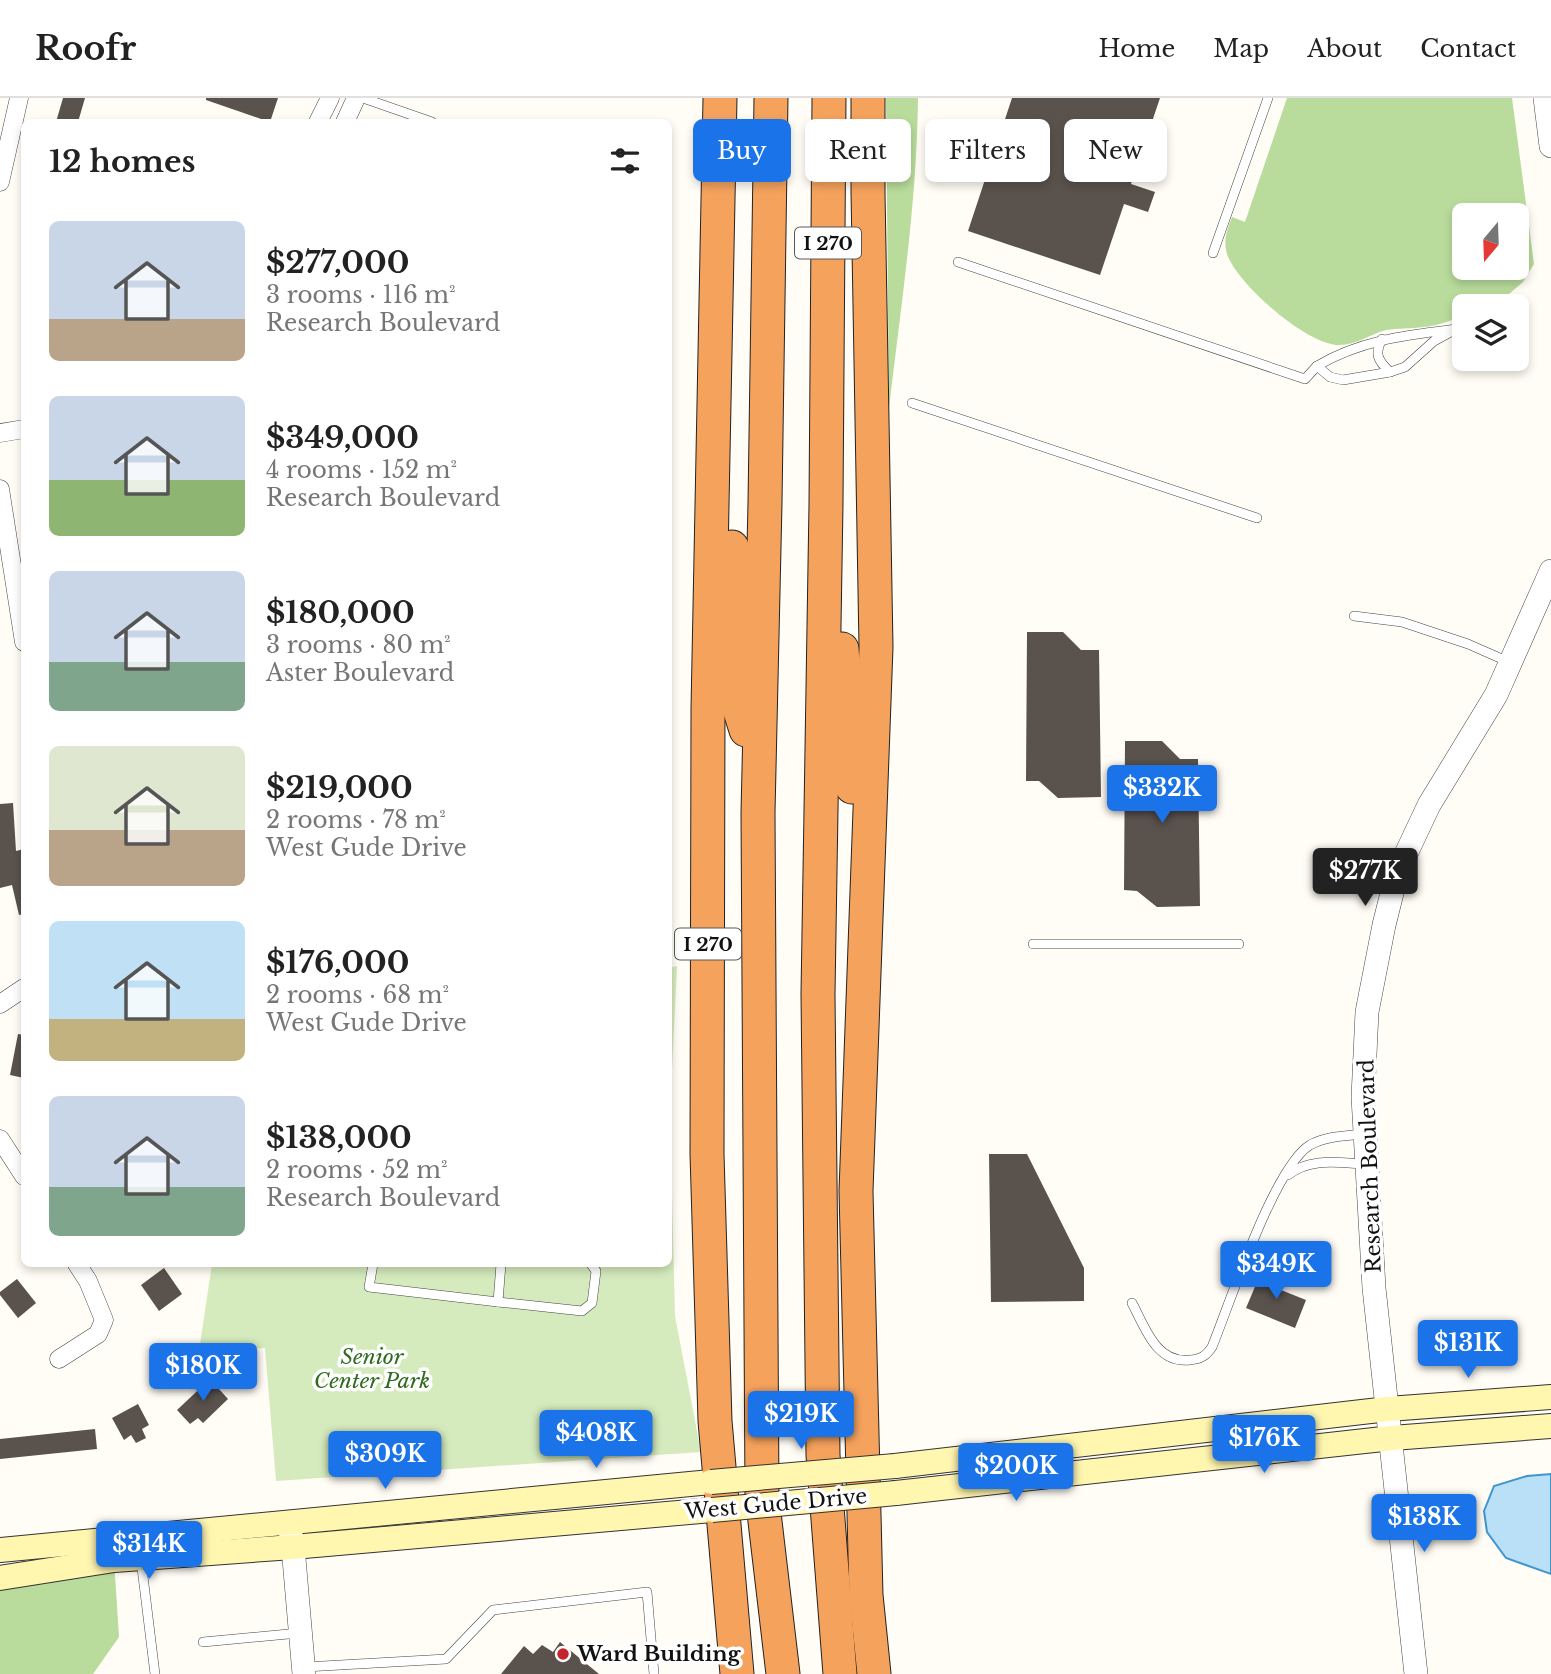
<!DOCTYPE html>
<meta charset="utf-8">
<style>
:root{--surface:#fff;--page:#f2f2f2;--text:#222;--muted:#767676;--line:#e0e0e0;--accent:#1a73e8}
body{margin:0;font-family:"Libre Baskerville",serif;background:var(--page);color:var(--text);height:100vh;display:flex;flex-direction:column;font-size:26px;white-space:nowrap}
*{box-sizing:border-box;margin:0}
p{font-size:23px;color:var(--muted)}
.icon{flex:none;width:38px;height:38px;fill:none;stroke:currentColor;stroke-width:2;stroke-linecap:round;stroke-linejoin:round}
.map{position:relative;flex:1;overflow:hidden}
.sheet{position:absolute;left:21px;top:21px;width:651px;height:1148px;display:flex;flex-direction:column;background:var(--surface);border-radius:10px;box-shadow:0 4px 10px #0003}
.sheet>*{flex:none}
.banner{position:absolute;left:693px;top:21px;width:665px;height:63px;display:flex;gap:14px}
.needle{width:46px;rotate:199deg}
.controls{position:absolute;left:1452px;top:105px;display:grid;gap:14px}
.controls a{display:grid;place-items:center;width:77px;height:77px;border-radius:10px;background:var(--surface);box-shadow:0 4px 10px #0003;font-size:35px}
.price{position:absolute;translate:-50% -60px;padding:0 16px;border-radius:7px;background:var(--accent);color:#fff;font-size:23px;line-height:46px;filter:drop-shadow(0 2px 4px #0008)}
.price::after{content:'';position:absolute;left:50%;top:42px;width:21px;height:16px;margin-left:-10px;background:inherit;clip-path:polygon(0 0,100% 0,50% 100%)}
.price.selected{background:#222;color:#fff}
ul{padding:0;list-style:none}
li{display:flex;align-items:center;gap:21px;height:175px;padding:0 28px}
li span{display:grid;place-items:center;flex:none;width:196px;height:140px;border-radius:10px;color:#555}
li>.icon{margin-inline-start:auto}
span .icon{width:84px;height:84px;fill:#fffc;stroke-width:1}
li b{font-size:30px}
h2{display:flex;justify-content:space-between;align-items:center;height:84px;padding:0 28px;font-size:30px}
.pill{padding:0 24px;border-radius:10px;background:var(--surface);box-shadow:0 4px 10px #0003;font-size:24px;line-height:63px}
.pill.selected{background:var(--accent);color:#fff}
header{display:flex;align-items:center;gap:42px;box-sizing:border-box;height:98px;padding:0 35px;background:var(--surface);border-bottom:2px solid var(--line)}
header strong{font-size:33px}
nav{display:flex;gap:38px;margin-inline-start:auto;font-size:24px}
.map>svg:first-child{display:block}
</style>
<header>
<strong>Roofr</strong>
<nav><a>Home</a><a>Map</a><a>About</a><a>Contact</a></nav>
</header>
<div class="map">
<svg width="1551" height="1576" viewBox="0 0 1551 1576">
<rect width="100%" height="100%" fill="#fffdf5"/>
<!-- green -->
<path fill="#d5ebbd" d="M677,868L670,1014L675,1218L701,1354L276,1383L265,1250L199,1253L212,1166H668V870Z"/>
<!-- forest -->
<g fill="#b9dc9c" fill-rule="evenodd">
<path d="M886,0H918C917,104 901,207 889,310Z"/>
<path d="M1287,0H1512L1534,166L1523,184L1495,208H1465V218C1451,222 1437,228 1423,229C1411,231 1398,230 1386,232C1371,236 1356,247 1340,247C1308,248 1237,186 1227,156C1223,142 1227,132 1232,119L1245,124ZM1465,117H1517V170H1465Z"/>
<path d="M114,1462L119,1539L93,1576H0V1480Z"/>
</g>
<!-- water -->
<path fill="#b9e0f7" stroke="#3f96cf" stroke-width="2" d="M1551,1376V1476L1506,1460L1487,1434L1484,1413L1494,1388L1527,1378Z"/>
<!-- building -->
<g fill="#5a524d">
<path d="M63,0H85L78,24H56Z"/>
<path d="M206,0H278L270,24L206,2Z"/>
<path d="M1012,0H1160L1131,86L1155,94L1148,114L1124,106L1100,177L968,133Z"/>
<path d="M1027,534H1063L1081,552H1099L1101,699L1058,700L1039,683H1026Z"/>
<path d="M1125,643H1162L1180,661H1198L1200,808L1157,809L1137,793L1124,792Z"/>
<path d="M13,705L16,753L24,751V816L19,817L12,787L0,790V706Z"/>
<path d="M18,936L24,937V980L10,977Z"/>
<path d="M989,1056H1027L1084,1170V1203L991,1204Z"/>
<path d="M164,1170L182,1196L159,1213L141,1187Z"/>
<path d="M1272,1170L1287,1176L1281,1192L1306,1202L1295,1230L1246,1210L1257,1184L1265,1187Z"/>
<path d="M17,1181L36,1205L18,1220L0,1197V1194Z"/>
<path d="M210,1281L228,1301L203,1325L198,1320L190,1326L177,1312Z"/>
<path d="M138,1306L149,1327L142,1331L146,1340L136,1345L131,1337L124,1342L112,1320Z"/>
<path d="M95,1331L97,1351L0,1361V1341Z"/>
<path d="M560,1544L599,1576H501L524,1548L533,1556L542,1547L553,1554Z"/>
</g>
<g fill="none" stroke-linecap="round" stroke-linejoin="round">
<!-- service casing -->
<g stroke="#444" stroke-width="10">
<g id="service">
<path d="M363,0L432,24"/>
<path d="M1213,155L1268,0"/>
<path d="M958,164L1305,281L1317,268"/>
<path d="M1456,231L1434,243L1405,269L1390,274L1343,282L1330,279L1317,268C1360,242 1407,237 1456,231Z"/>
<path d="M1382,241C1374,256 1378,263 1390,274"/>
<path d="M912,305L1257,420"/>
<path d="M1354,518L1402,524L1468,546L1509,564"/>
<path d="M1033,846H1239"/>
<path d="M1288,1077C1310,1059 1339,1065 1365,1066"/>
<path d="M373,1166L369,1189L498,1204L501,1166"/>
<path d="M498,1204L582,1213L592,1205L596,1173L591,1166"/>
<path d="M1132,1205C1145,1229 1156,1266 1190,1262C1201,1261 1206,1258 1212,1249C1230,1205 1274,1069 1310,1047C1326,1038 1345,1038 1363,1036"/>
<path d="M141,1462L155,1576"/>
<path d="M203,1544L299,1535"/>
<path d="M305,1569L446,1561L493,1512L647,1494L654,1576"/>
</g>
</g>
<!-- minor casing -->
<g stroke="#444" stroke-width="19">
<g id="minor">
<path d="M318,24L330,0"/>
<path d="M345,24L356,0"/>
<path d="M0,84L19,0"/>
<path d="M0,335L24,331"/>
<path d="M0,391L24,544"/>
<path d="M0,906L24,890"/>
<path d="M0,1041L24,1078"/>
<path d="M59,1261L98,1236L104,1222L88,1183L77,1166"/>
</g>
</g>
<!-- tertiary casing -->
<g stroke="#444" stroke-width="24">
<g id="tertiary">
<path d="M1545,0L1551,48"/>
<path d="M289,1426L293,1449L304,1576"/>
<path d="M1416,1576L1374,1190L1363,999L1367,914L1384,827L1397,775L1429,707L1496,597L1551,473"/>
</g>
</g>
<!-- secondary casing -->
<g stroke="#333" stroke-width="26">
<g id="secondary">
<path d="M895,1368L1388,1311L1551,1299"/>
<path d="M896,1395L1392,1340L1551,1328"/>
<path d="M0,1452L711,1384"/>
<path d="M0,1480L114,1462L293,1449L712,1412"/>
</g>
</g>
<!-- motorway casing -->
<g stroke="#222" stroke-width="35">
<g id="motorway">
<path d="M720,0L708,611L707,1056L715,1323L737,1576"/>
<path d="M771,0L765,405L758,715L762,1398L783,1576"/>
<path d="M829,0L826,406L818,896L823,1357L840,1576"/>
<path d="M868,0V94L876,549L856,1093L866,1497L874,1576"/>
<path d="M732,449L738,607L746,632"/>
<path d="M842,551L852,689"/>
</g>
</g>
<!-- service -->
<use href="#service" stroke="#fff" stroke-width="9"/>
<!-- minor -->
<use href="#minor" stroke="#fff" stroke-width="18"/>
<!-- tertiary -->
<use href="#tertiary" stroke="#fff" stroke-width="23"/>
<!-- secondary -->
<use href="#secondary" stroke="#fff6b0" stroke-width="24"/>
<!-- motorway -->
<use href="#motorway" stroke="#f5a25d" stroke-width="33"/>
<!-- secondary-bridge casing -->
<g stroke="#333" stroke-width="26" stroke-linecap="butt">
<g id="secondary-bridge">
<path d="M711,1384L895,1368"/>
<path d="M712,1412L896,1395"/>
</g>
</g>
<!-- secondary-bridge -->
<use href="#secondary-bridge" stroke="#fff6b0" stroke-width="24"/>
</g>
<!-- markers -->
<circle fill="#c4262e" stroke="#fff" stroke-width="2.5" cx="563" cy="1556" r="7"/>
<g text-anchor="middle" dominant-baseline="central" stroke-width="7" stroke-linejoin="round" paint-order="stroke">
<!-- shield labels -->
<g fill="#fff" stroke="#585858" stroke-width="2">
<rect x="795" y="129.5" width="66" height="31" rx="5"/>
<rect x="675" y="830.5" width="66" height="31" rx="5"/>
</g>
<g font-size="19" font-weight="bold" fill="#111">
<text x="828" y="145">I 270</text>
<text x="708" y="846">I 270</text>
</g>
<!-- street labels -->
<g font-size="21" fill="#111" stroke="#fff">
<text transform="translate(1370 1068) rotate(-92)">Research Boulevard</text>
<text transform="translate(776 1406) rotate(-5)">West Gude Drive</text>
</g>
<!-- park labels -->
<g font-size="21" font-style="italic" fill="#2f6b1f" stroke="#fff">
<text x="372" y="1259">Senior<tspan x="372" dy="24">Center Park</tspan></text>
</g>
<!-- poi labels -->
<g font-size="21" font-weight="bold" fill="#111" stroke="#fff" text-anchor="start">
<text x="577" y="1556">Ward Building</text>
</g>
</g>
</svg>
<div class="controls">
<a><svg class="needle" viewBox="-14 -14 28 28"><path d="M0-13l5 13h-10z" fill="#e53935"/><path d="M0 13l5-13h-10z" fill="#767676"/></svg></a>
<a><svg class="icon" aria-label="layers" viewBox="0 0 24 24"><path d="M12 4l9 5-9 5-9-5zM3 14l9 5 9-5"/></svg></a>
</div>
<b class="price" style="left:1162px;top:727px">$332K</b>
<b class="price selected" style="left:1365px;top:810px">$277K</b>
<b class="price" style="left:1276px;top:1203px">$349K</b>
<b class="price" style="left:1468px;top:1282px">$131K</b>
<b class="price" style="left:203px;top:1305px">$180K</b>
<b class="price" style="left:801px;top:1353px">$219K</b>
<b class="price" style="left:596px;top:1372px">$408K</b>
<b class="price" style="left:1264px;top:1377px">$176K</b>
<b class="price" style="left:385px;top:1393px">$309K</b>
<b class="price" style="left:1016px;top:1405px">$200K</b>
<b class="price" style="left:1424px;top:1456px">$138K</b>
<b class="price" style="left:149px;top:1483px">$314K</b>
<div class="banner">
<a class="pill selected">Buy</a>
<a class="pill">Rent</a>
<a class="pill">Filters</a>
<a class="pill">New</a>
</div>
<section class="sheet">
<h2>12 homes<svg class="icon" aria-label="filters" viewBox="0 0 24 24"><path d="M4 7h16M4 17h16"/><circle cx="9" cy="7" r="2"/><circle cx="15" cy="17" r="2"/></svg></h2>
<ul>
<li><span style="background:linear-gradient(#c9d6e8 70%,#b9a48a 0)"><svg class="icon" aria-label="home" viewBox="0 0 24 24"><path d="M3 11l9-7 9 7M6 9v11h12V9"/></svg></span><div><b>$277,000</b><p>3 rooms · 116 m²</p><p>Research Boulevard</p></div></li>
<li><span style="background:linear-gradient(#c9d6e8 60%,#8fb573 0)"><svg class="icon" aria-label="home" viewBox="0 0 24 24"><path d="M3 11l9-7 9 7M6 9v11h12V9"/></svg></span><div><b>$349,000</b><p>4 rooms · 152 m²</p><p>Research Boulevard</p></div></li>
<li><span style="background:linear-gradient(#c9d6e8 65%,#7fa58c 0)"><svg class="icon" aria-label="home" viewBox="0 0 24 24"><path d="M3 11l9-7 9 7M6 9v11h12V9"/></svg></span><div><b>$180,000</b><p>3 rooms · 80 m²</p><p>Aster Boulevard</p></div></li>
<li><span style="background:linear-gradient(#dfe7d0 60%,#b9a48a 0)"><svg class="icon" aria-label="home" viewBox="0 0 24 24"><path d="M3 11l9-7 9 7M6 9v11h12V9"/></svg></span><div><b>$219,000</b><p>2 rooms · 78 m²</p><p>West Gude Drive</p></div></li>
<li><span style="background:linear-gradient(#bfe0f5 70%,#c2b280 0)"><svg class="icon" aria-label="home" viewBox="0 0 24 24"><path d="M3 11l9-7 9 7M6 9v11h12V9"/></svg></span><div><b>$176,000</b><p>2 rooms · 68 m²</p><p>West Gude Drive</p></div></li>
<li><span style="background:linear-gradient(#c9d6e8 65%,#7fa58c 0)"><svg class="icon" aria-label="home" viewBox="0 0 24 24"><path d="M3 11l9-7 9 7M6 9v11h12V9"/></svg></span><div><b>$138,000</b><p>2 rooms · 52 m²</p><p>Research Boulevard</p></div></li>
</ul>
</section>
</div>
